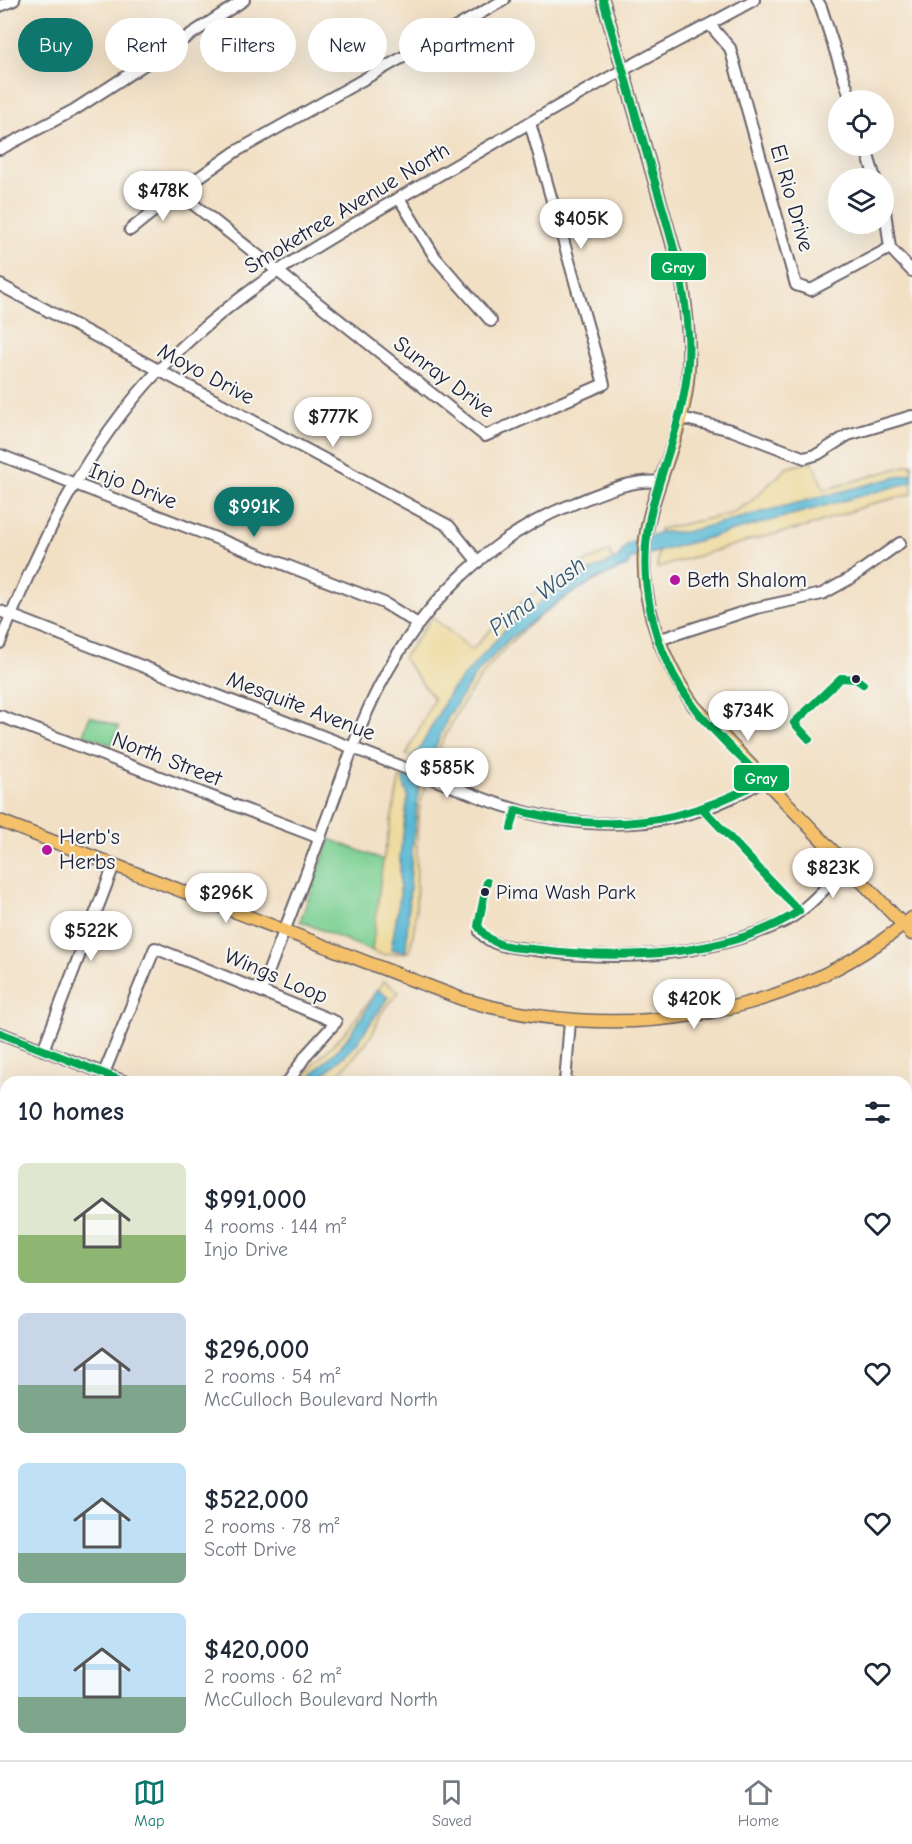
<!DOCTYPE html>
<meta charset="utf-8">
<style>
:root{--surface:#fff;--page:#f2f2f3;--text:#1f2937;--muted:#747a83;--line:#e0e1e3;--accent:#0f766e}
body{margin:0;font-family:"Comic Neue",sans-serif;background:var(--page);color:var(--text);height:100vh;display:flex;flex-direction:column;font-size:22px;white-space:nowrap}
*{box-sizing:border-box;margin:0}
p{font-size:20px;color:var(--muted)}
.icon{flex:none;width:33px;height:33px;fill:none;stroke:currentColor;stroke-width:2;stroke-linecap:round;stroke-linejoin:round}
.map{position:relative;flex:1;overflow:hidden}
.side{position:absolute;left:0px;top:1076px;width:912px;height:686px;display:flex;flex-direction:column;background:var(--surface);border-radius:18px 18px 0 0;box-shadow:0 6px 24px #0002}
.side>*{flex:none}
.banner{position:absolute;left:18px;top:18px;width:600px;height:54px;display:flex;gap:12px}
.fabs{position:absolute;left:828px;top:90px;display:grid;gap:12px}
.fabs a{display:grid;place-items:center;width:66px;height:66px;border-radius:50%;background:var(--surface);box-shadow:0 6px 24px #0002;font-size:30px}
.price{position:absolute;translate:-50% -51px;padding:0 14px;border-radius:21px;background:#fff;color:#222;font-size:20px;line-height:39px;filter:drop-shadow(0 2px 3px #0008)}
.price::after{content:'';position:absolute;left:50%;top:36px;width:18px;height:14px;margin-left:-9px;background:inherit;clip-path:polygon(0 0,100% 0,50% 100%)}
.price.active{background:var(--accent);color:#fff}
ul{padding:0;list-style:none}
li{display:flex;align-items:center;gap:18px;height:150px;padding:0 18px}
li span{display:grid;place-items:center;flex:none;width:168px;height:120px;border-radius:9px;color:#555}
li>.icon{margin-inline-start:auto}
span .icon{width:72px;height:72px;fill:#fffc;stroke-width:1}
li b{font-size:26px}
h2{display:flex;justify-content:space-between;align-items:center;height:72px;padding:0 18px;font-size:26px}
.pill{padding:0 21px;border-radius:27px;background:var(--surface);box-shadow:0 6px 24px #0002;font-size:21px;line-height:54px}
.pill.active{background:var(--accent);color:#fff}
.tab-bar{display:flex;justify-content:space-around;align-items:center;height:84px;border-top:2px solid var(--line);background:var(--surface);font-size:16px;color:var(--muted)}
.tab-bar a{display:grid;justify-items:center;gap:3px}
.tab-bar .active{color:var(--accent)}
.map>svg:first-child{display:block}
</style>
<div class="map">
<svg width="912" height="1760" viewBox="0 0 912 1760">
<rect width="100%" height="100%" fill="#f6f6f2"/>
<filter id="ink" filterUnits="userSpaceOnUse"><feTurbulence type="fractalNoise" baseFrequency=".0167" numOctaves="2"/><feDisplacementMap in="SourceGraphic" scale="12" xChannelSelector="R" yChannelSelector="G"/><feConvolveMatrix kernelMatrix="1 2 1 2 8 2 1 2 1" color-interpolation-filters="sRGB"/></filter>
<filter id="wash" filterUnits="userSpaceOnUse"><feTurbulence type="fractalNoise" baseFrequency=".008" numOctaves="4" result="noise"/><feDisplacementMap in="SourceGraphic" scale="24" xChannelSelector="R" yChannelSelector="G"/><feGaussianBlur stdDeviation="1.35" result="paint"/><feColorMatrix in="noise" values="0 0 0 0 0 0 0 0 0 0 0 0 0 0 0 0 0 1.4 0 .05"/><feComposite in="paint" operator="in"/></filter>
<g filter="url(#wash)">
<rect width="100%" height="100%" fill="#f2e0c5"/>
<!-- green -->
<g fill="#7bd093" stroke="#4e7967" stroke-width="1.5">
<path d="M90,716L119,727L112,745L83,734Z"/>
<path d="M330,839L383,860L372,951L300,921Z"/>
<path d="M906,1313L912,1325V1373L906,1376Z"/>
<path d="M912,1402V1502L906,1504V1405Z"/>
</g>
<!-- sand -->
<g fill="#eeda9e" stroke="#887e6c" stroke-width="1.5">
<path d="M813,462L824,490L912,464V494L871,504L806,527L758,538L657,568L660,529L730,514L749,503L788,467Z"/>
<path d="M610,551L615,572C528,608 468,677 433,763L406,755L434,699L403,658L432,617L472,650C509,607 557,573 610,551Z"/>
<path d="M400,777L425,786C408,840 425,898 409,952L383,955L372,951L383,860Z"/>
<path d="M384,981L399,992L381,1013L373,1033L361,1049L332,1081L302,1082L314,1064L349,1028Z"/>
</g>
<!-- water -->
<g fill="#56b8d4" stroke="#3c6d88" stroke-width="1.5">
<path d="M912,473V482L631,559L627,566L598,578L562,599L509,639L476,674L448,717L419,787L412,852L406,951L391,950L400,896V857L408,796L403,781L413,755L419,750L450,692L510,624L570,581L618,558L627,544L661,532H685Z"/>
<path d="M377,989L388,997L355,1046L324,1074L319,1081H308C316,1067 326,1062 337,1050C355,1031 366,1012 377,989Z"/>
</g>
</g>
<g filter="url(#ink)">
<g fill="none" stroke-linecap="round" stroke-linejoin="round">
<!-- minor casing -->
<g stroke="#6b646b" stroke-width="14">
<g id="minor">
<path d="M817,0L821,7L851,100"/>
<path d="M0,6L14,0"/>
<path d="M710,25L730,48L796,285L811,290L890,248"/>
<path d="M865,146L875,178"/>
<path d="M0,149L74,110L244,0"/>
<path d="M178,192L485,436L604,384L530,123"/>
<path d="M399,198L435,257L491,321"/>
<path d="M884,204L890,248L912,271"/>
<path d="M130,230L178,192L235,152L504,0"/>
<path d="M0,285L449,526L478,562"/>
<path d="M681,418L731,430L805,458L818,454L848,435L912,416"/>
<path d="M0,455L384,603L418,624"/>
<path d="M0,611L487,800C580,834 678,835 763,780"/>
<path d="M658,640L756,608L822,594L851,578L900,543"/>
<path d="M0,643C39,544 85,448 159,370C236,289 330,237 427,182C492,145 557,106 623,70C667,46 711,24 754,0"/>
<path d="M0,716L320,838"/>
<path d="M480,932C493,948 515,947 535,950C617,962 704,957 781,923C806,912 827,885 847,867"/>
<path d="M261,991C282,936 304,881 324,826C342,780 356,731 379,687C419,608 489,536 573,504C601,493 630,479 660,482"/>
<path d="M0,1033L126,1082"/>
<path d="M43,1050L114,865"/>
<path d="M104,1073L155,948L336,1022L307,1054L288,1082"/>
<path d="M565,1082L570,1021"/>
<path d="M906,1151L912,1148"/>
<path d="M0,1179L6,1181"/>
<path d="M0,1278L6,1280"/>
<path d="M0,1401L6,1394"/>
<path d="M0,1575L6,1568"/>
<path d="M906,1580L912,1581"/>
<path d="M0,1673L6,1680"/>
<path d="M906,1694L912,1691"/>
<path d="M86,1755L91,1760"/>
<path d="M310,1755L321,1760"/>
<path d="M828,1755L831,1760"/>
<path d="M432,1760L434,1755"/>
<path d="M526,1760L527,1755"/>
<path d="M624,1760L625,1755"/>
<path d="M795,1760L804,1755"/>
</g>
</g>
<!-- major casing -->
<g stroke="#6b646b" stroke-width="15">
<g id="major">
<path d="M603,0L681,274C687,313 692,353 686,393C679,434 662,471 651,511C632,579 655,650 694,706L912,934"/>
<path d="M0,821L462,999C613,1045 788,1021 912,918"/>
</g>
</g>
<!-- minor -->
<use href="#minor" stroke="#fff" stroke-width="10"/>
<!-- major -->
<use href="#major" stroke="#f4c16a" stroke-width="12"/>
<!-- bus-1 casing -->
<g stroke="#f6f6f2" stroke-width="12">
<g id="bus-1">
<path d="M809,739L794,723L841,678L856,679L863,684"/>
<path d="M511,828L516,810C607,834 681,826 763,780C741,757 717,736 697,711C650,651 633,570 655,497C671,441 692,393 688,334C685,280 669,230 654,179C637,119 620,60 603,0"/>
<path d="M487,882L478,926C493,950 516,947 542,950C622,960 729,957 799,911L703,809"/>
<path d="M0,1033L125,1082"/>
</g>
</g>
<!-- bus-1 -->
<use href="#bus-1" stroke="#00a651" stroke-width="8"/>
</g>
</g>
<!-- markers -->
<g fill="#b5179e" stroke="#f6f6f2" stroke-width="2">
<circle cx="675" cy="580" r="6"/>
<circle cx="47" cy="850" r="6"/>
</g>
<g fill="#22223b" stroke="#f6f6f2" stroke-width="2">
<circle cx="856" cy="679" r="5"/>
<circle cx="485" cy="892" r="5"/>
</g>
<g text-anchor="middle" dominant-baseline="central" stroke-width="4.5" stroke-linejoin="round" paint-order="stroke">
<!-- bus labels -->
<g font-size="20" fill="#22223b" stroke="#f6f6f2" text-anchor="start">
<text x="496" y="892">Pima Wash Park</text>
</g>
<!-- street labels -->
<g font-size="22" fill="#22223b" stroke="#f6f6f2">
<text transform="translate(792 198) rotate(74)">El Rio Drive</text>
<text transform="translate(347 208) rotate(-31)">Smoketree Avenue North</text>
<text transform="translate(206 374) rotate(28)">Moyo Drive</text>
<text transform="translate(444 377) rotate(37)">Sunray Drive</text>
<text transform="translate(133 486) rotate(21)">Injo Drive</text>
<text transform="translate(301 706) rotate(21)">Mesquite Avenue</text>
<text transform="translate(167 759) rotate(21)">North Street</text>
<text transform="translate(276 976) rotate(23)">Wings Loop</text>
</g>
<!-- poi labels -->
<g font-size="22" fill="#22223b" stroke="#f6f6f2" text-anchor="start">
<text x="687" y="580">Beth Shalom</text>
<text x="59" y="837">Herb's<tspan x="59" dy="25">Herbs</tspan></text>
</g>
<!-- water labels -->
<g font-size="24" font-style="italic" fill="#345671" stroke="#f6f6f2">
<text transform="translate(537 596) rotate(-37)">Pima Wash</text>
</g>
</g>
<g stroke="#f6f6f2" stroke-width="2">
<rect x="650" y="252" width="57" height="29" rx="6" fill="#00a651"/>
<rect x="733" y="764" width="57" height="28" rx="6" fill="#00a651"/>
</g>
<g font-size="16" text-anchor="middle" font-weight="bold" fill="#fff">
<text x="678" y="273">Gray</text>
<text x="761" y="784">Gray</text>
</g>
</svg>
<div class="fabs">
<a><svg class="icon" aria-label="locate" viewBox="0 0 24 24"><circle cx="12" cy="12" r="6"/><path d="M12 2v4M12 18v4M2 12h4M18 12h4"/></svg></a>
<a><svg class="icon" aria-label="layers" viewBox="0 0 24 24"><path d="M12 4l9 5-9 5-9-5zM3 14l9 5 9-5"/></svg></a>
</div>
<b class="price" style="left:163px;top:222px">$478K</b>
<b class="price" style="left:581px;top:250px">$405K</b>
<b class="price" style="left:333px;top:448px">$777K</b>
<b class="price active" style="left:254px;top:538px">$991K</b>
<b class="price" style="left:748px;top:742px">$734K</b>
<b class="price" style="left:447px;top:799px">$585K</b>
<b class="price" style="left:833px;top:899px">$823K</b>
<b class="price" style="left:226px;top:924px">$296K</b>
<b class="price" style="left:91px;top:962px">$522K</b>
<b class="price" style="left:694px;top:1030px">$420K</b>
<div class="banner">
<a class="pill active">Buy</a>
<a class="pill">Rent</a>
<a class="pill">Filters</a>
<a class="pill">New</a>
<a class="pill">Apartment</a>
</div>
<section class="side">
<h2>10 homes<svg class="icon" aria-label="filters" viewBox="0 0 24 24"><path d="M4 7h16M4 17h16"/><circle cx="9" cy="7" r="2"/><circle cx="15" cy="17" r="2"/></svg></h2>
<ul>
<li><span style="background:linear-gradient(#dfe7d0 60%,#8fb573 0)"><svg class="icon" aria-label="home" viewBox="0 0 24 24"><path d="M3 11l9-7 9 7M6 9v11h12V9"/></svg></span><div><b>$991,000</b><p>4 rooms · 144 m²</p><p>Injo Drive</p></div><svg class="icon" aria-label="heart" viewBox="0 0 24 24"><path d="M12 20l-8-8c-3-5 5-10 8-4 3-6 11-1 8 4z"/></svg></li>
<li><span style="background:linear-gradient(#c9d6e8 60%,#7fa58c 0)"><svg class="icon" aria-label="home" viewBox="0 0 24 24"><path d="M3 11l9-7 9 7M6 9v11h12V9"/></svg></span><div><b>$296,000</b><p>2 rooms · 54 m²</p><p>McCulloch Boulevard North</p></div><svg class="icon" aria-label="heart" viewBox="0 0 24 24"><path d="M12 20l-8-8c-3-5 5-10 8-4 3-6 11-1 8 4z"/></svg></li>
<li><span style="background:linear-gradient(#bfe0f5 75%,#7fa58c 0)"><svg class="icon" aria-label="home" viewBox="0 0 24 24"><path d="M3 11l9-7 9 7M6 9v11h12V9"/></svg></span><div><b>$522,000</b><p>2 rooms · 78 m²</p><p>Scott Drive</p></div><svg class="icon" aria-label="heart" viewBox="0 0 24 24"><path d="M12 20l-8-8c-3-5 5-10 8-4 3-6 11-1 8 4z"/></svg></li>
<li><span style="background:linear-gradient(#bfe0f5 70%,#7fa58c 0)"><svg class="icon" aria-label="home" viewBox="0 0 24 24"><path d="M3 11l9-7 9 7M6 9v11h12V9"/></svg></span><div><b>$420,000</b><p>2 rooms · 62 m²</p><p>McCulloch Boulevard North</p></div><svg class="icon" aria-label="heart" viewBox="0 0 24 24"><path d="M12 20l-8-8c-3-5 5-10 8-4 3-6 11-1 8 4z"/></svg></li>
</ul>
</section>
</div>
<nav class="tab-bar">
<a class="active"><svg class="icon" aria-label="map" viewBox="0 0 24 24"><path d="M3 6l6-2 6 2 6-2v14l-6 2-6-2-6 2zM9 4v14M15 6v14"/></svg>Map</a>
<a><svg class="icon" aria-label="saved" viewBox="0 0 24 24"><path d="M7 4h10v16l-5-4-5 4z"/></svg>Saved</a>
<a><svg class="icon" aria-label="home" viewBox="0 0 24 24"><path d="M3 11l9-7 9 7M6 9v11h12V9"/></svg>Home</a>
</nav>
